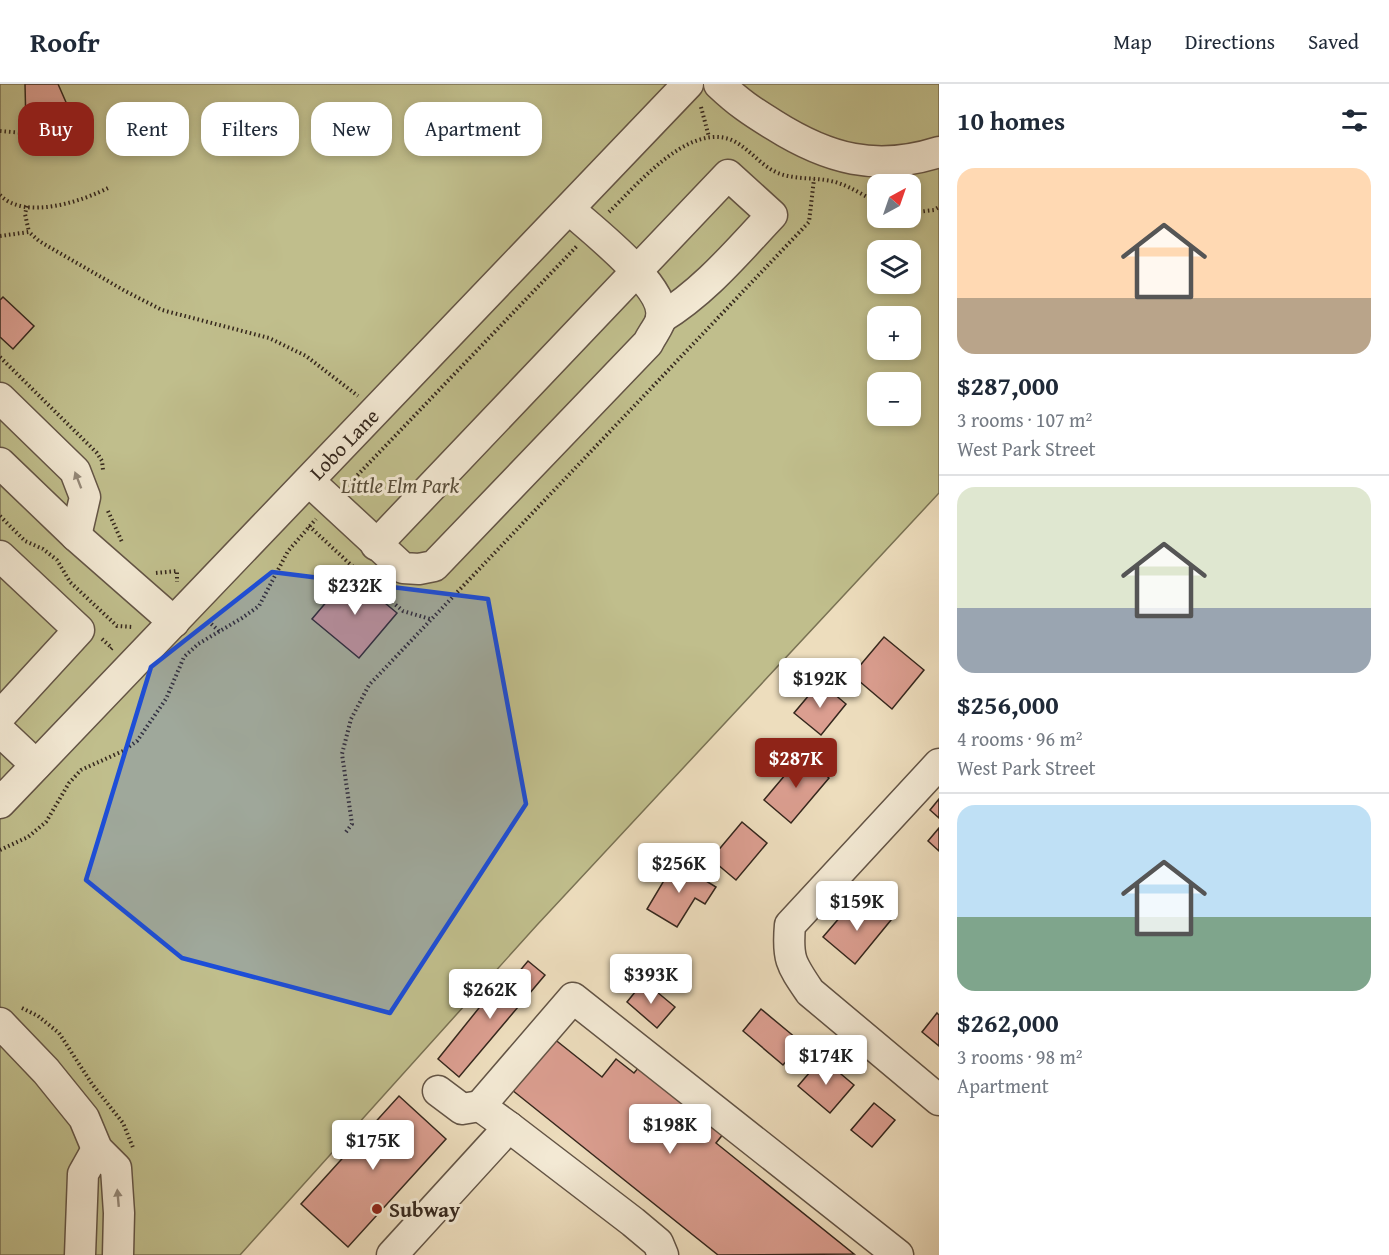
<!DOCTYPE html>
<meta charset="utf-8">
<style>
:root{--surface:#fff;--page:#f6f6f7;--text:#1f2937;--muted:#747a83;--line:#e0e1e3;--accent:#8f2418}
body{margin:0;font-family:"Gentium Book Plus",serif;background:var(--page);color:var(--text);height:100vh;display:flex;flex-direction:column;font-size:22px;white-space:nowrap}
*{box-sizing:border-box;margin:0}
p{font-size:20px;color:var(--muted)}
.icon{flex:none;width:33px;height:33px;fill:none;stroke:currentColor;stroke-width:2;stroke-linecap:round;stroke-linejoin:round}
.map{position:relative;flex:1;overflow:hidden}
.sheet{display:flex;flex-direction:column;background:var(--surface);width:450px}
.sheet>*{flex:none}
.banner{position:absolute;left:18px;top:18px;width:570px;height:54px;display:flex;gap:12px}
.needle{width:39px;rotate:40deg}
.controls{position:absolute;left:867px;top:90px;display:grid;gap:12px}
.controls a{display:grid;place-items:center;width:54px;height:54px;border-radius:12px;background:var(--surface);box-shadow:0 3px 9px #0003;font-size:30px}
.price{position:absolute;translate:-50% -51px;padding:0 14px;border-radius:6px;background:#fff;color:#222;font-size:20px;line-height:39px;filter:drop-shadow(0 2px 3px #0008)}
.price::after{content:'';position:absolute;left:50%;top:36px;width:18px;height:14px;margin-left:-9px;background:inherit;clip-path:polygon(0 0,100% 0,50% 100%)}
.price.on{background:var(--accent);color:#fff}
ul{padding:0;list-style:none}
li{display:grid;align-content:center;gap:12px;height:318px;padding:0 18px}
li+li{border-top:2px solid var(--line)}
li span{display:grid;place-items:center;height:186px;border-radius:18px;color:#555}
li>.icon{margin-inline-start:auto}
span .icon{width:108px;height:108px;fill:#fffc;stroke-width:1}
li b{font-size:26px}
h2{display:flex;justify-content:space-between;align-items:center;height:72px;padding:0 18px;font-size:26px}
.pill{padding:0 21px;border-radius:18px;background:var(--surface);box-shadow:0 3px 9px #0003;font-size:21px;line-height:54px}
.pill.on{background:var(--accent);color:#fff}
header{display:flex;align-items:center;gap:36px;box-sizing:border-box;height:84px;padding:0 30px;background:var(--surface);border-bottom:2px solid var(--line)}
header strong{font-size:28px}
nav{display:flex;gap:33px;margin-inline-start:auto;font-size:21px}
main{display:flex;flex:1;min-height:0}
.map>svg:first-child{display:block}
</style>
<header>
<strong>Roofr</strong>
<nav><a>Map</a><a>Directions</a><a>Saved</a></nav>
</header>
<main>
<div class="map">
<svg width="939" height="1171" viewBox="0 0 939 1171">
<rect width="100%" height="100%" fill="#edddbd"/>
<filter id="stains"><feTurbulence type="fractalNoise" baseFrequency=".00333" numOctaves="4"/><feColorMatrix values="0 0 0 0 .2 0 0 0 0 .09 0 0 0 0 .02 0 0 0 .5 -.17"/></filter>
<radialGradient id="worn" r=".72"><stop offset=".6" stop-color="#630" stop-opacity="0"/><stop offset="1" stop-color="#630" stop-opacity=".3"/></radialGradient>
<!-- green -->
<path fill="#c0be8c" stroke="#7a7254" stroke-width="1.5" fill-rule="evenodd" d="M0,0H939V409L537,841L240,1171H0ZM878,100H910V134H878ZM878,166H910V200H878ZM878,232H910V266H878ZM878,298H910V332H878Z"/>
<!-- building -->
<g fill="#db9e90" stroke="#35271d" stroke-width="1.5">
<path d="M25,0H58L72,32L26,43Z"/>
<path d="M3,213L34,242L13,265L0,253V216Z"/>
<path d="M350,490L397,529L359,574L312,535Z"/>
<path d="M884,553L924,586L892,625L852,591Z"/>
<path d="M820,598L846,620L821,651L794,629Z"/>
<path d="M802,671L829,694L791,739L764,716Z"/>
<path d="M939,715V734L930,726Z"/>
<path d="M742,738L767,759L736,796L711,775Z"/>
<path d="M939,744V767L928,757Z"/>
<path d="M675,778L716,803L705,820L695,814L677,843L647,825Z"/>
<path d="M869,818L891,836L855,880L823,853L847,825L857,832Z"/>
<path d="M528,877L545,891L459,993L438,975L491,909L497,914Z"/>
<path d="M644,897L675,923L657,944L627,918Z"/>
<path d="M761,925L802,959L783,981L743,947Z"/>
<path d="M937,929L939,931V962L922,948Z"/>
<path d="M553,954L602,993L616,975L634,989L644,977L728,1044L716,1059L854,1170L718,1171L512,1006Z"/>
<path d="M822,974L854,1001L830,1029L798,1002Z"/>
<path d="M399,1012L446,1055L348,1163L301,1120Z"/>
<path d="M874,1019L895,1036L872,1063L851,1046Z"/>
</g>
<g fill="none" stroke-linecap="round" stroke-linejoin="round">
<!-- minor casing -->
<g stroke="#635445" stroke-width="33">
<g id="minor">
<path d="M719,0C738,18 751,27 774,41C828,75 876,88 939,68"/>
<path d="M0,314L75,387L85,413L76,452"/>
<path d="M0,379L76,452L174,538"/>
<path d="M309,397L403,484L419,485L434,482L648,259C651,252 660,241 661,234C667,203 591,145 569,125"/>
<path d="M376,461L728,91L772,131C737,168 705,207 661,234"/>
<path d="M0,472L79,546L0,632"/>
<path d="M0,647L36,681"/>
<path d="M939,680L790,841C787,875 791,880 810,908L939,1016"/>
<path d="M0,719L688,0"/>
<path d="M0,939L46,987L84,1034L97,1065L116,1084L119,1129L118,1171"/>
<path d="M438,1007L462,1025L480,1022"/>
<path d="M509,1043L480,1022L573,914L898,1171"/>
<path d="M80,1171L83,1090L97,1065"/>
<path d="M392,1171L509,1043L633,1138L658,1159L663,1171"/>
</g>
</g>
<!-- path -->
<g stroke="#35271d" stroke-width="4" stroke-dasharray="1.5 3" stroke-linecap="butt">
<path d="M701,23L709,53"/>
<path d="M0,47L24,49"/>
<path d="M0,111C25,137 83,117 110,103"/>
<path d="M27,122L25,130L29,148"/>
<path d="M609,128C636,102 686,41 729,55C748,62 759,81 778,89C798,97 821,92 841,100C853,104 866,113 878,119"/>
<path d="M910,129L934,126L939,123"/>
<path d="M0,152L29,148L39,157L125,207L162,226L269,254L306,272L358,312"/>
<path d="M0,273L97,369L102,377L103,386"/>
<path d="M348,401L577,162"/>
<path d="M108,427L122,458"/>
<path d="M0,432L25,457L43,465L57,476L70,498L117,542L133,543"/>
<path d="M309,442L377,505L403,527L430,535"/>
<path d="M156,489L177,487V498"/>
<path d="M208,537L220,548"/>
<path d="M102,555L112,564L110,566"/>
<path d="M346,748L352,740L342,670L351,635L369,601L809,138L814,95"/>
<path d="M0,766L28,753L46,738L69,699L81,686L123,667L137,657L166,615L184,573L198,560L242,534L259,522L288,467L316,435"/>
<path d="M22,924L38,932L59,949L92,1000L123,1039L134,1066"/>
</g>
<!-- minor -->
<use href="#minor" stroke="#f3e9d4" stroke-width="30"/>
</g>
<!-- one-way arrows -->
<defs><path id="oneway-solid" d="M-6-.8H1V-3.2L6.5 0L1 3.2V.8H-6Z" transform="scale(1.5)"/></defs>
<g fill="#948878">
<use href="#oneway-solid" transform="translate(78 396) rotate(-111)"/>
<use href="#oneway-solid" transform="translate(118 1114) rotate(-95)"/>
</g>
<!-- marked area -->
<path fill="#1d4ed8" fill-opacity="0.2" stroke="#1d4ed8" stroke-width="4.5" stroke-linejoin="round" d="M272,488L488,515L526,720L390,929L182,874L86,796L151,583Z"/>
<!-- markers -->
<circle fill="#8f2418" stroke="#f3e9d4" stroke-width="2" cx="377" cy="1125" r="6"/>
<g text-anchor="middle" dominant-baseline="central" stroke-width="6" stroke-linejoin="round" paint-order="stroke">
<!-- street labels -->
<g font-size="21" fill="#35271d" stroke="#f3e9d4">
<text transform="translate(344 360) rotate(-46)">Lobo Lane</text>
</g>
<!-- park labels -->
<g font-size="21" font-style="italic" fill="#584d39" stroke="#f3e9d4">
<text x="400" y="401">Little Elm Park</text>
</g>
<!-- poi labels -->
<g font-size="21" font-weight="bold" fill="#35271d" stroke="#f3e9d4" text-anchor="start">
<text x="389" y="1125">Subway</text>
</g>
</g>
<rect width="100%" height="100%" filter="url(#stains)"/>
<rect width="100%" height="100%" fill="url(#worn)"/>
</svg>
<div class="controls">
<a><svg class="needle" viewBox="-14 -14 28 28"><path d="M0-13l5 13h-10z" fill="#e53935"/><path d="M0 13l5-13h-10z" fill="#747a83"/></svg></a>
<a><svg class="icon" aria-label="layers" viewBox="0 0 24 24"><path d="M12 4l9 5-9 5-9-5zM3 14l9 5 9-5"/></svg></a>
<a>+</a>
<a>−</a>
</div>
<b class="price" style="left:355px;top:532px">$232K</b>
<b class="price" style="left:820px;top:625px">$192K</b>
<b class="price on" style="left:796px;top:705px">$287K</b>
<b class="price" style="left:679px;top:810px">$256K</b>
<b class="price" style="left:857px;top:848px">$159K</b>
<b class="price" style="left:651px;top:921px">$393K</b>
<b class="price" style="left:490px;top:936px">$262K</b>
<b class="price" style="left:826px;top:1002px">$174K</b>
<b class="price" style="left:670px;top:1071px">$198K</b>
<b class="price" style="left:373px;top:1087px">$175K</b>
<div class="banner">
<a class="pill on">Buy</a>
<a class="pill">Rent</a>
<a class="pill">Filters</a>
<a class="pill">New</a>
<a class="pill">Apartment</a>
</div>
</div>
<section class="sheet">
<h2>10 homes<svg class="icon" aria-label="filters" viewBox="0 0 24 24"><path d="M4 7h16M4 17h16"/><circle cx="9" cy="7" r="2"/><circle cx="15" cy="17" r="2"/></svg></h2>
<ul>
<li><span style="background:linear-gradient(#ffd9b3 70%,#b9a48a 0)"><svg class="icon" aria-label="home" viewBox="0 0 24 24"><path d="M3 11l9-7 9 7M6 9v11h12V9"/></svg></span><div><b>$287,000</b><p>3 rooms · 107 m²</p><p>West Park Street</p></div></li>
<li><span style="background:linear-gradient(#dfe7d0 65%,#9aa5b1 0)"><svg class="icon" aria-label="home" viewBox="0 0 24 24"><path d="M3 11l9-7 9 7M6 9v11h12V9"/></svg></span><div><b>$256,000</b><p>4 rooms · 96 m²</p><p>West Park Street</p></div></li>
<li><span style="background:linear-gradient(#bfe0f5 60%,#7fa58c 0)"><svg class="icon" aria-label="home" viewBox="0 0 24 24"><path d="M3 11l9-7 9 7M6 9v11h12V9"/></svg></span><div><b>$262,000</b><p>3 rooms · 98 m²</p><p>Apartment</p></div></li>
</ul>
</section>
</main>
